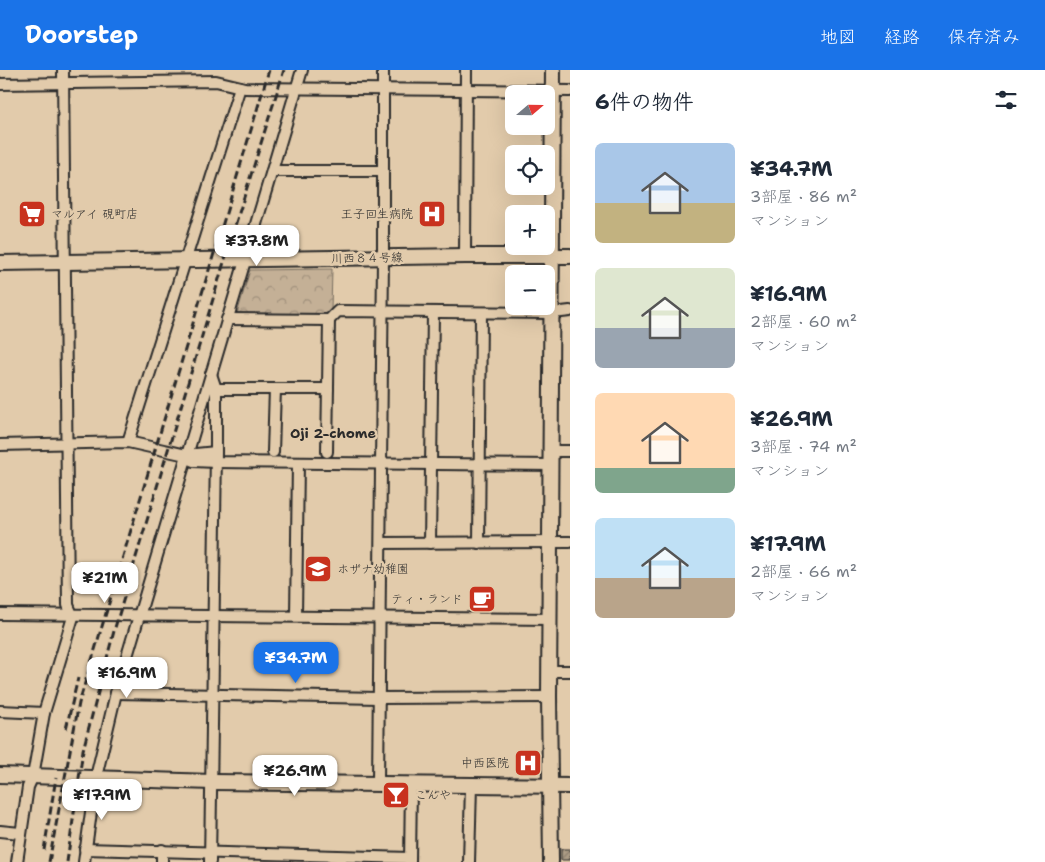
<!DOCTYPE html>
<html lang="ja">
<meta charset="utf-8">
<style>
:root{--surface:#fff;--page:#f6f6f7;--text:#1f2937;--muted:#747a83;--accent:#1a73e8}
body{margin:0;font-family:"Shantell Sans","Klee One",sans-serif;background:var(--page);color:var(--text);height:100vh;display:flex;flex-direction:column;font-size:19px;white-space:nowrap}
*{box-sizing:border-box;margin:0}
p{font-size:16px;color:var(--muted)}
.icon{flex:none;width:28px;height:28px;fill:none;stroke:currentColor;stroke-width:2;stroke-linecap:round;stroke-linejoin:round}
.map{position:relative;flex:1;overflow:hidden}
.panel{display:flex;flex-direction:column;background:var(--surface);width:475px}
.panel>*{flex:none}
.needle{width:32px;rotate:70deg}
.fabs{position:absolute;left:505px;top:15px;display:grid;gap:10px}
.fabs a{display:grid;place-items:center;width:50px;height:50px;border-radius:8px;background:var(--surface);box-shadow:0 5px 20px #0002;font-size:25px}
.price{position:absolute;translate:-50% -42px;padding:0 11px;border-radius:10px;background:#fff;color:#222;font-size:16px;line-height:32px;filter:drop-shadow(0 1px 2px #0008)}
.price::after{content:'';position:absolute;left:50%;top:30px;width:15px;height:11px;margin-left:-8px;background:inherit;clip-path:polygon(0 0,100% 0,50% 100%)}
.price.current{background:var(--accent);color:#fff}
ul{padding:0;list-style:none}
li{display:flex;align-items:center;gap:15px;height:125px;padding:0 25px}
li span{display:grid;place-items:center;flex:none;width:140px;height:100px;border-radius:8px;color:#555}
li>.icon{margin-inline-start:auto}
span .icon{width:60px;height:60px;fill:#fffc;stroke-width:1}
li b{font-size:21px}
h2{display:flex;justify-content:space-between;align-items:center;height:60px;padding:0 25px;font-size:21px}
header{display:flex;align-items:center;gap:30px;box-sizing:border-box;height:70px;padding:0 25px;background:var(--accent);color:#fff}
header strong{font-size:24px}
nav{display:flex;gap:28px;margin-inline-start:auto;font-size:18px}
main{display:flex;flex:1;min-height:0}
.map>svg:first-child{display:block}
</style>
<header>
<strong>Doorstep</strong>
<nav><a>地図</a><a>経路</a><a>保存済み</a></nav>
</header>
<main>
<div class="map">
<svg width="570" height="792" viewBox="0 0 570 792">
<defs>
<pattern id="park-crowns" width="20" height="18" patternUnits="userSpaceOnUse" patternTransform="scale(1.25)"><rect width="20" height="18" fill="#c4b096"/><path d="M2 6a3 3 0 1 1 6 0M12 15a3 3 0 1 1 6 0" fill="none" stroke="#9f8f7b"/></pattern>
<pattern id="building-hatch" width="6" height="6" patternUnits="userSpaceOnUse" patternTransform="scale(1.25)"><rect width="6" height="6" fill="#ac9c85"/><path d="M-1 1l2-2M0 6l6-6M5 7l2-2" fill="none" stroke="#8c7f6d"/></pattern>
</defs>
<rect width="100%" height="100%" fill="#e2cbab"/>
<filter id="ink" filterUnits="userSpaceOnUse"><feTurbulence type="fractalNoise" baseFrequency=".02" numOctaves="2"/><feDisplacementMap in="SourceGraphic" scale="10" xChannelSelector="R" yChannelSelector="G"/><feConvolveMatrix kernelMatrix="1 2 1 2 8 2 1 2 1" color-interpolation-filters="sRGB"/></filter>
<g filter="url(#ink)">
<!-- park -->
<path fill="url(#park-crowns)" stroke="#786e60" d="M332,199L331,240L327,244H237L250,200Z"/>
<!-- building -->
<rect fill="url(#building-hatch)" stroke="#2b2b2b" x="561" y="779" width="9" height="11"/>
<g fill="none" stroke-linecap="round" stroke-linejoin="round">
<!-- street casing -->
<g stroke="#2b2b2b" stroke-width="14">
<g id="street">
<path d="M0,14L216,11L245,18L570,21"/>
<path d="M272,101H383"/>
<path d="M465,186L466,0"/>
<path d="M227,249L329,250L338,241L553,243L570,241"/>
<path d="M216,319H328"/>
<path d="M128,372L240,17"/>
<path d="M0,375L128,372L186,385L193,391L216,392L552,395"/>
<path d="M552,381H570"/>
<path d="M273,382L275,319"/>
<path d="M327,382L329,250"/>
<path d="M186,385L216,382"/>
<path d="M381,473L570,472"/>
<path d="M430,473L433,243"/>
<path d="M479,473L481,243"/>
<path d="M0,544L551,549"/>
<path d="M296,546L298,393"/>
<path d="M550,601H570"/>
<path d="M116,623L379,628L549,627"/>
<path d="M0,641L44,643"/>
<path d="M378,713L383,188V0"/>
<path d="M0,761L20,763"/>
<path d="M85,779L410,788"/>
<path d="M17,792L28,717L33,706L44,643L73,547L68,535L63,0"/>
<path d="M84,792L96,707L116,623L302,0"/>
<path d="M162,792V780"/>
<path d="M210,792L216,382V319L211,304"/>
<path d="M410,792L411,714"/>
<path d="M469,792L471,715"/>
</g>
</g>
<!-- secondary casing -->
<g stroke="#2b2b2b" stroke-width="18">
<g id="secondary">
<path d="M0,193L465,186H570"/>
<path d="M0,705L212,712L570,716"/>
<path d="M551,792L549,627L553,0"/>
</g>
</g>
<!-- street -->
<use href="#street" stroke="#e2cbab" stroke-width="10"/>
<!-- secondary -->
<use href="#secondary" stroke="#e2cbab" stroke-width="14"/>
<!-- rail -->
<g stroke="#2b2b2b" stroke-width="3" stroke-dasharray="8 4" stroke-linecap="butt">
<path d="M66,659L78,608"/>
<path d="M44,780L56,708"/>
<path d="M49,792L79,633L269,0"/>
<path d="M67,792L83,680L114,561L233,162L284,0"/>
</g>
</g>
</g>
<!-- icons -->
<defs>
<g id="supermarket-square" transform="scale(1.4375)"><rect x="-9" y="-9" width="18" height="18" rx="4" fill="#c8321e" stroke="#e2cbab"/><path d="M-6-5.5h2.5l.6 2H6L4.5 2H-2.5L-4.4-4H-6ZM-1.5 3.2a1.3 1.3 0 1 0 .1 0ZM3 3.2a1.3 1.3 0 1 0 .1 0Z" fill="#fff"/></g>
<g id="hospital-square" transform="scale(1.4375)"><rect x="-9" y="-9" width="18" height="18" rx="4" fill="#c8321e" stroke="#e2cbab"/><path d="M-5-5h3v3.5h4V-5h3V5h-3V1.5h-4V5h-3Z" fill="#fff"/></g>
<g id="school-square" transform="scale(1.4375)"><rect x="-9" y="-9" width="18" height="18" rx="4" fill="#c8321e" stroke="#e2cbab"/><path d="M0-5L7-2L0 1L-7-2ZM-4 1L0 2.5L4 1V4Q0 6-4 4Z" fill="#fff"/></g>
<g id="cafe-square" transform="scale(1.4375)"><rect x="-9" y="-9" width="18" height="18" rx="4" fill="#c8321e" stroke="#e2cbab"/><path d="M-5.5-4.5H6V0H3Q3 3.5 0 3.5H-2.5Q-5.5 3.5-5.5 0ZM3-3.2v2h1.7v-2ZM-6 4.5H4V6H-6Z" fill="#fff"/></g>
<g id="bar-square" transform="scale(1.4375)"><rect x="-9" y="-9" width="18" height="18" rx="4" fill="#c8321e" stroke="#e2cbab"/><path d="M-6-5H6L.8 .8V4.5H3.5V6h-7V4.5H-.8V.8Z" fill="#fff"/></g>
</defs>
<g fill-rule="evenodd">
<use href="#supermarket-square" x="32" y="144"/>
<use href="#hospital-square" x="432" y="144"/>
<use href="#school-square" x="318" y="499"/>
<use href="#cafe-square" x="482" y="529"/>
<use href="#hospital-square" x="528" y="693"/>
<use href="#bar-square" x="396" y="725"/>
</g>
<g text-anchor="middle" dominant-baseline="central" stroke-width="5" stroke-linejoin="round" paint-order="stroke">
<!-- poi labels -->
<g font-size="12" fill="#2b2b2b" stroke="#e2cbab" text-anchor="start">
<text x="51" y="144">マルアイ 硯町店</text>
<text x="413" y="144" text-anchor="end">王子回生病院</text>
<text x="337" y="499">ホザナ幼稚園</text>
<text x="463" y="529" text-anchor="end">ティ・ランド</text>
<text x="509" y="693" text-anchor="end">中西医院</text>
<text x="415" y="725">こんや</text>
</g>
<!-- street labels -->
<g font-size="12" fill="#2b2b2b" stroke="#e2cbab">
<text transform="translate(367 188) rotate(-1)">川西８４号線</text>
</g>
<!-- neighbourhood labels -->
<g font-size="14" font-weight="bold" fill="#2b2b2b" stroke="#e2cbab">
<text x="333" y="363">Oji 2-chome</text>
</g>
</g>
</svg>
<div class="fabs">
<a><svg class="needle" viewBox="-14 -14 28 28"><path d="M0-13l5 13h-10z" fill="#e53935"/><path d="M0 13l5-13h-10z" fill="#747a83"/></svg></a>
<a><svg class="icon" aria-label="locate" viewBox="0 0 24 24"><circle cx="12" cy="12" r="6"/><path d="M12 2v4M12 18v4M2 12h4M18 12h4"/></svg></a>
<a>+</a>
<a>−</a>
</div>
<b class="price" style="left:257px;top:197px">¥37.8M</b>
<b class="price" style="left:105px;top:534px">¥21M</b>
<b class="price current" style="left:296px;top:614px">¥34.7M</b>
<b class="price" style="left:127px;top:629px">¥16.9M</b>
<b class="price" style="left:295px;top:727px">¥26.9M</b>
<b class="price" style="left:102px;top:751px">¥17.9M</b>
</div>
<section class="panel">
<h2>6件の物件<svg class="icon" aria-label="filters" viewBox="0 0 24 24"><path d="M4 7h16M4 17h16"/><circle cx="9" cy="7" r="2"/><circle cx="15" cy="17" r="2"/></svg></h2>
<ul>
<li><span style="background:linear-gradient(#a9c7e8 60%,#c2b280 0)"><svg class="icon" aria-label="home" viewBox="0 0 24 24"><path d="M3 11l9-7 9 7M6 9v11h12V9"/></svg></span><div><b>¥34.7M</b><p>3部屋 · 86 m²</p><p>マンション</p></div></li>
<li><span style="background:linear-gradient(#dfe7d0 60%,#9aa5b1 0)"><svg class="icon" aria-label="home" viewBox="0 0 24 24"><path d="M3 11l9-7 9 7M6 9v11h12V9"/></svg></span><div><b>¥16.9M</b><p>2部屋 · 60 m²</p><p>マンション</p></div></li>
<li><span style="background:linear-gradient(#ffd9b3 75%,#7fa58c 0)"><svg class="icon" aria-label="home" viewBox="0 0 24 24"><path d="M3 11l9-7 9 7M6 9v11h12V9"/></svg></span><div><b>¥26.9M</b><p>3部屋 · 74 m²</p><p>マンション</p></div></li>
<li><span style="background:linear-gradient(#bfe0f5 60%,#b9a48a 0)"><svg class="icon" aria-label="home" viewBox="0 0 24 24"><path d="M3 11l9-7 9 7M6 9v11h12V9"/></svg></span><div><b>¥17.9M</b><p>2部屋 · 66 m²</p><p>マンション</p></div></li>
</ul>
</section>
</main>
